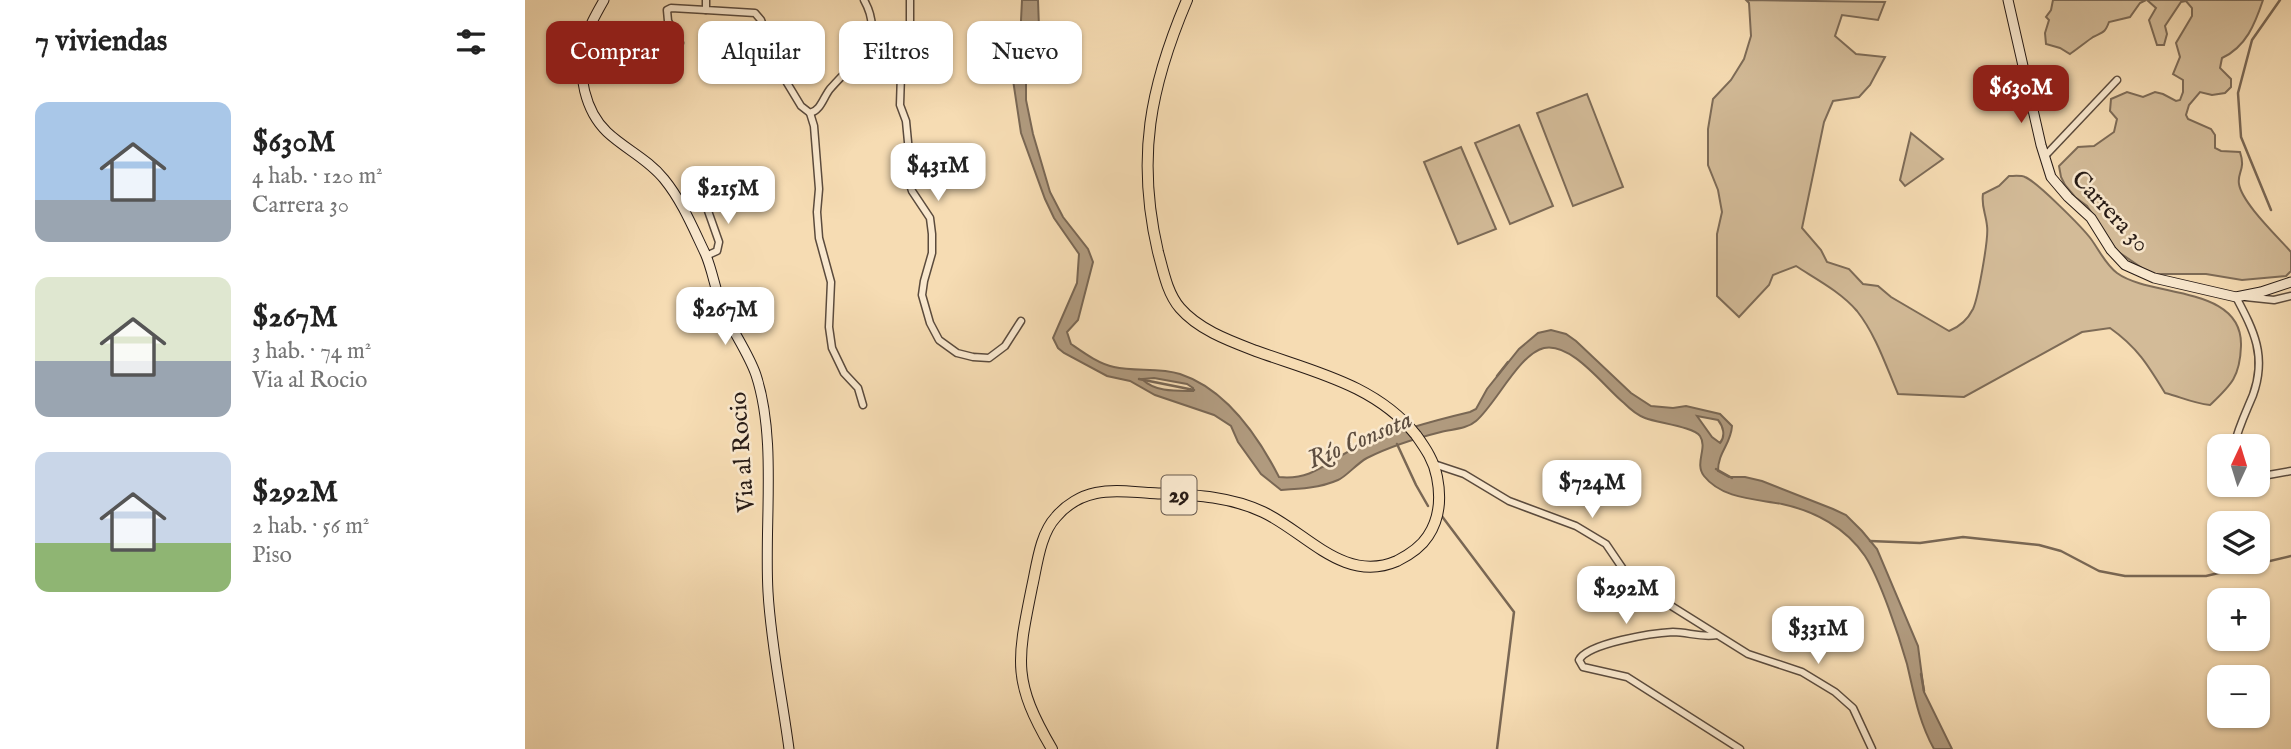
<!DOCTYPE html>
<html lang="es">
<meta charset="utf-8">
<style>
:root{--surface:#fff;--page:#f2f2f2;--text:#222;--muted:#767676;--accent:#8f2418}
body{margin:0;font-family:"IM FELL English",serif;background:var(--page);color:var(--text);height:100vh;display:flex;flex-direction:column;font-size:26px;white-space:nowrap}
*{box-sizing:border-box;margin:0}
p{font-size:23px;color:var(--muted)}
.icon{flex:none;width:38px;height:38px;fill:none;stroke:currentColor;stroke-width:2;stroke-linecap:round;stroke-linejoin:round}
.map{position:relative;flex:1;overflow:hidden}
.details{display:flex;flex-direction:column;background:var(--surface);width:525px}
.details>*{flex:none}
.hud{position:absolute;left:21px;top:21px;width:665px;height:63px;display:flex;gap:14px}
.needle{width:46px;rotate:4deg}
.tools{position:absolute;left:1682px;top:434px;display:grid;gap:14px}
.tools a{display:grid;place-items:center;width:63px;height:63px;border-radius:14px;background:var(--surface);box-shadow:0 2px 5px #0004;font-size:35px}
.price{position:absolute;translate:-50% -60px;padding:0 16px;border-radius:14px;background:#fff;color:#222;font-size:23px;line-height:46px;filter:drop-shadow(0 2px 4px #0008)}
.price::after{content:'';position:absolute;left:50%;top:42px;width:21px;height:16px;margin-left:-10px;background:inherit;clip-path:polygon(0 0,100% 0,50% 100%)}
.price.on{background:var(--accent);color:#fff}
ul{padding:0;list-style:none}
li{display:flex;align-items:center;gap:21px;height:175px;padding:0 35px}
li span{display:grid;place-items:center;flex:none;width:196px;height:140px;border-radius:14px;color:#555}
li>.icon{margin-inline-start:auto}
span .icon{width:84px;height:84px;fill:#fffc;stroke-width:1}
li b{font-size:30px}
h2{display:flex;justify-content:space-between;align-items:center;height:84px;padding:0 35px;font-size:30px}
.tag{padding:0 24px;border-radius:14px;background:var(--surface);box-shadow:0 2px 5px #0004;font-size:24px;line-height:63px}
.tag.on{background:var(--accent);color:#fff}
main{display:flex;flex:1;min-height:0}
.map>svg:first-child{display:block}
</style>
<main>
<section class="details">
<h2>7 viviendas<svg class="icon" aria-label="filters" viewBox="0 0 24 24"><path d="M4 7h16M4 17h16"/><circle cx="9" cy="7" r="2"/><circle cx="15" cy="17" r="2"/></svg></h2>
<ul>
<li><span style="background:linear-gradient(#a9c7e8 70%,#9aa5b1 0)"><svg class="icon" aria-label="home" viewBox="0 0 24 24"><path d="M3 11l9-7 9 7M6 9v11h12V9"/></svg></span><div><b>$630M</b><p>4 hab. · 120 m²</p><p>Carrera 30</p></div></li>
<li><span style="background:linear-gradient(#dfe7d0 60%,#9aa5b1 0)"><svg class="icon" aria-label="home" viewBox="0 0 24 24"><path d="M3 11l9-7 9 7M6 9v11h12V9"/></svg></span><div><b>$267M</b><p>3 hab. · 74 m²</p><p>Via al Rocio</p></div></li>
<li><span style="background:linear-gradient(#c9d6e8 65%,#8fb573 0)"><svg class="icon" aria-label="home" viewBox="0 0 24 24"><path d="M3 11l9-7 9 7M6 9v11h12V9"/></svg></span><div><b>$292M</b><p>2 hab. · 56 m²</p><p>Piso</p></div></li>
</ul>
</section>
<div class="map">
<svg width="1766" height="749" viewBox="0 0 1766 749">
<rect width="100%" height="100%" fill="#f6dcb3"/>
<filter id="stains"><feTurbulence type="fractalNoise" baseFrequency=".00286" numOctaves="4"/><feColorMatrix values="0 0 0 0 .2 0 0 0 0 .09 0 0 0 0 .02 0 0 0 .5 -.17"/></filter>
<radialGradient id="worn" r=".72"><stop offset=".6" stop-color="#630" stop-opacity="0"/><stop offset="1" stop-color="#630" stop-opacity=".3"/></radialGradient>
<!-- green -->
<g fill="#d3bb98" stroke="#7d6b57" stroke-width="2">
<path d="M1221,0L1360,2L1353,20L1317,15L1310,36L1331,54L1360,57L1345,85L1334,97L1308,101L1299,122L1277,228L1296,250L1302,262L1324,269L1338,284L1353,286L1366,297L1424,331C1434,327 1443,319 1448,309C1453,298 1464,238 1462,226C1461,214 1456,206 1458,194L1474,186L1484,176C1489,176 1496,175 1500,177C1512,182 1557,227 1566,239C1574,250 1581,265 1592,273C1626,298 1718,285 1716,346C1715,377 1706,385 1685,405C1667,403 1656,397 1640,393C1623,365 1612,347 1585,328L1557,332L1439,397L1373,394C1361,366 1351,335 1332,311C1316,292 1291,279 1271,266L1248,275L1244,285L1214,317L1192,296V234L1197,212L1193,190L1183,165V129L1188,99L1206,80L1219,59L1226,36L1224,3Z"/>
<path d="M1528,0H1621L1615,3L1605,17L1584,22C1580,33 1578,32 1568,37C1565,39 1548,52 1545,54L1535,48L1521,44L1520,33L1524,20L1521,17L1526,10Z"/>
<path d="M1622,0H1738C1730,24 1721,47 1697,58L1695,68L1706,79V87L1700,93L1687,95L1675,92L1664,105L1661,115L1663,119L1686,129L1690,135V148L1696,151L1715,152C1721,170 1712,172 1714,184C1717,203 1753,237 1766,252V271L1761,276L1717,280L1681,274H1629L1620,270L1592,251L1562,206L1550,197L1540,185L1536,177L1534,166L1553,147L1569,146L1589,132L1592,119L1585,111L1586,99L1602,92L1618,97L1630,92L1638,94L1651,101L1655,100L1658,92V80L1648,74L1655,57L1651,43L1667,16V8L1661,1L1656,2L1640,26L1642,34L1639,45H1632L1624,20L1631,8Z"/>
<path d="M1062,94L1098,187L1048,206L1012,113Z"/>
<path d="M994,125L1028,206L985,224L950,143Z"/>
<path d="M1386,133L1418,159L1380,186L1375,180Z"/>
<path d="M936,147L971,229L933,244L899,162Z"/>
</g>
<!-- water -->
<path fill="#b09a7e" stroke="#796754" stroke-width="2" fill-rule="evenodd" d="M497,0H513L514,28L511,45L501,64V100L508,134L525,192L538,217L563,249L568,262L553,320L542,332L546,344C559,353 574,364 589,367C610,372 634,367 655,374C701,389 733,436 754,477C790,481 805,458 835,446C870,431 907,421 945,412L951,409L962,389L994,349L1013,333L1026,330L1041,334L1051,341L1106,393L1126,406L1148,408L1161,406L1195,414L1207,426C1206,444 1193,452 1193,471L1204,477H1220L1237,481L1308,509L1321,515L1337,531L1352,549L1393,646L1399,692L1427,749H1409C1394,722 1389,694 1382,664C1374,636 1355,579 1340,556C1321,528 1290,511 1257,504C1231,499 1197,499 1179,476C1169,463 1183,448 1175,436C1169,427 1133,423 1120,418C1112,415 1105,409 1099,403C1080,388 1047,342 1019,348C994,354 971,404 951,421C942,429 928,429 916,432C892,438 864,447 842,458C831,464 821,477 813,480C795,488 775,489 756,490L736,474L713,442L706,426L689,415L630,395L605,381L582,376L539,353L533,348L528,338L552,283L554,254L529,218L520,199L496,133L488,80L495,41ZM629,378L662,384L668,388V391C650,391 630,392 617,379ZM1172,416L1193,420C1198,426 1201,436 1195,443L1187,437Z"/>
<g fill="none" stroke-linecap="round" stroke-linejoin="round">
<!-- stream -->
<g stroke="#796754" stroke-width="2.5">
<path d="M1746,210L1716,137L1713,93L1727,40L1755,0"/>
<path d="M972,376L983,362"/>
<path d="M614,379L669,390"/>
<path d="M872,444L891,485L903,506"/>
<path d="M1191,469L1207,478"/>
<path d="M916,515L989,612L972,749"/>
<path d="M1345,541L1395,543L1438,537L1514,545L1536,551L1574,571L1600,576H1681L1766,556"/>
<path d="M1396,674L1399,691"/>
</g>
<!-- street casing -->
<g stroke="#5b4b3d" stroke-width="9">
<g id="street">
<path d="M181,0V10L230,13L236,20L253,68L276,106L285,113C296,110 298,98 305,89C329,61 362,41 339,0"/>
<path d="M385,0V29L376,74L375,105L381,121L385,163L383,178L387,191L405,218L407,234V253L399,281L397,295L405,323L414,340L432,353L448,357L464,358L480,346L496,321"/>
<path d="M155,43L143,21L142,10L146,8L181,10"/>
<path d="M285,113L289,126L294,189L292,212L294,238L306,282L304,327L307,348L319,373L333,388L338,405"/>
<path d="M1520,156L1592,80"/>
<path d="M177,176L182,208L194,242L192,251L181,256"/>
<path d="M1720,297L1749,300L1766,296"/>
<path d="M1709,446C1713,428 1721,412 1728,395C1742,356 1729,331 1711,297"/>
<path d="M909,464L939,474L984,501L1051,526L1081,544L1098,569L1109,582L1124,592L1223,654L1277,672L1310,692L1328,708L1347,749"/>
<path d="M1732,477L1766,471"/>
<path d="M1192,635C1176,638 1163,632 1148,632C1128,633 1063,643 1054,660L1058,667L1102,677L1215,749"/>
</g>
</g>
<!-- secondary casing -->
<g stroke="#271b16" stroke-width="11">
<g id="secondary">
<path d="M79,0C71,14 63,28 59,44C52,73 60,111 82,132C100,149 123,159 139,179C157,201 168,228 180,253C188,271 190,291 198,309C207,331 223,352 231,375C252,439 239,524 243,592C246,645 257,696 264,749"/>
<path d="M1483,0L1516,145L1526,177L1543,197L1566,218L1586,250L1600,265L1629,278L1711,297L1736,292L1766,282"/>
</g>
</g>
<!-- primary casing -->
<g stroke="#271b16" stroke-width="12">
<path id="primary" d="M527,749C487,681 492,661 507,587C512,565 515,534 531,517C541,505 556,496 571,493C589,489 607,492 625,493C664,495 702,495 738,512C781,532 819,584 872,561C884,555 896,547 903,536C915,518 916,497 912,477C909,461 901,449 891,435C851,385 789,372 731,351C705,341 674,330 655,308C642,293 638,270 633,252C611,158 625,87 662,0"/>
</g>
<!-- street -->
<use href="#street" stroke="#f9e8ce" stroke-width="6"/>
<!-- secondary -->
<use href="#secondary" stroke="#f9e8ce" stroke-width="9"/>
<!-- primary -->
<use href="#primary" stroke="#f6dcb3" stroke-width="10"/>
</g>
<g text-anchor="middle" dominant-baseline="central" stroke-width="5" stroke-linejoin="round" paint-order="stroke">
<!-- shield labels -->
<rect fill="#f9e8ce" stroke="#66584d" stroke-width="2" x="636.5" y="475.5" width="35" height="39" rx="5"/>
<g font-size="23" font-weight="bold" fill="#271b16">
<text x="654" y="495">29</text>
</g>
<!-- street labels -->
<g font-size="24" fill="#271b16" stroke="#f9e8ce">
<text transform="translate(1585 212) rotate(47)">Carrera 30</text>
<text transform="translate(218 452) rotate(-94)">Via al Rocio</text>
</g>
<!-- water labels -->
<g font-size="26" font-style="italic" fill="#5e4e40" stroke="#f9e8ce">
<text transform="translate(835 440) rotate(-23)">Río Consota</text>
</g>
</g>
<rect width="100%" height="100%" filter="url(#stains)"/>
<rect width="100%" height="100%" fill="url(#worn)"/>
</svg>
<div class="tools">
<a><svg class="needle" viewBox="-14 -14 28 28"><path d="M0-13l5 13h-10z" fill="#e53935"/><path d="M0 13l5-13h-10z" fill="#767676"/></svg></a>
<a><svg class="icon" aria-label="layers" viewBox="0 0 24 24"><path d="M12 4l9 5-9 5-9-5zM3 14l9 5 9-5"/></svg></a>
<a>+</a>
<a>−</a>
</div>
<b class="price on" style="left:1496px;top:125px">$630M</b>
<b class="price" style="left:413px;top:203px">$431M</b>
<b class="price" style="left:203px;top:226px">$215M</b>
<b class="price" style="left:200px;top:347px">$267M</b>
<b class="price" style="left:1067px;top:520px">$724M</b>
<b class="price" style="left:1101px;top:626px">$292M</b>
<b class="price" style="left:1293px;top:666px">$331M</b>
<div class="hud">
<a class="tag on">Comprar</a>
<a class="tag">Alquilar</a>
<a class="tag">Filtros</a>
<a class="tag">Nuevo</a>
</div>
</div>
</main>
